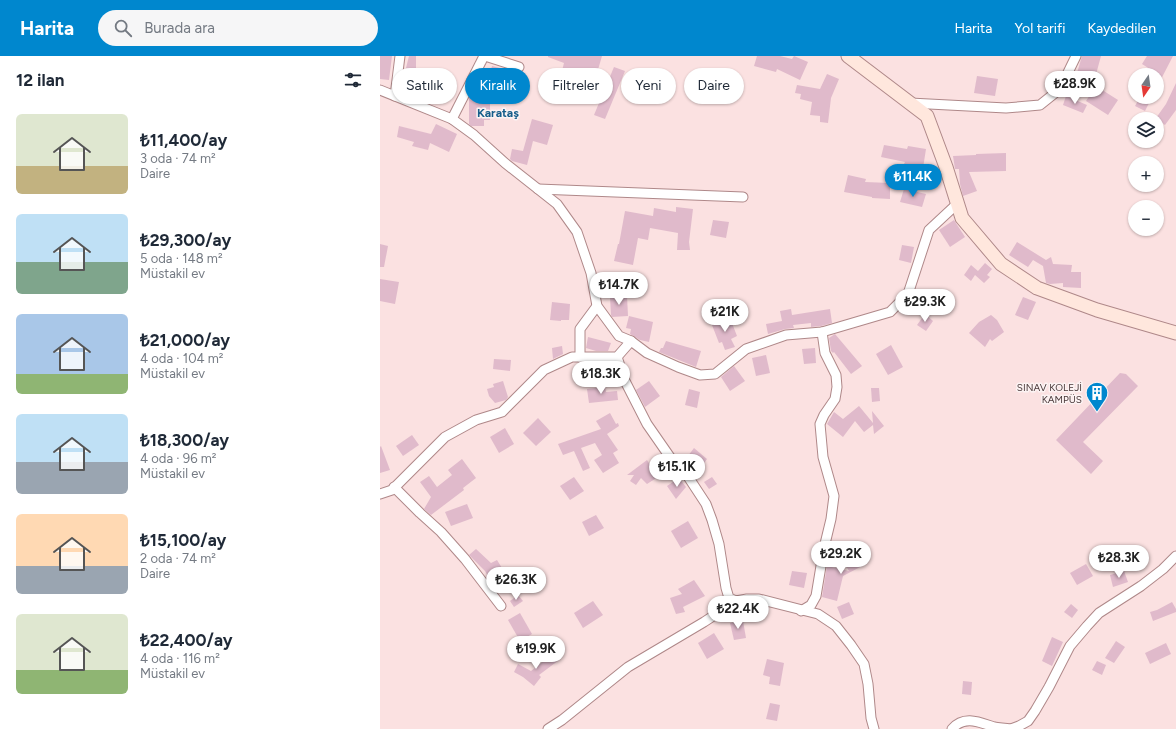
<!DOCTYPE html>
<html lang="tr">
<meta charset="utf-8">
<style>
:root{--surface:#fff;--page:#f6f6f7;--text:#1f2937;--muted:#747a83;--accent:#0087ce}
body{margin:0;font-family:Figtree,sans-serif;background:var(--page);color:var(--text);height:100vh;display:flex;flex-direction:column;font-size:15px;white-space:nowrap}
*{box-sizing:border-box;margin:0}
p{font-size:13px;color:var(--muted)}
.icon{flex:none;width:22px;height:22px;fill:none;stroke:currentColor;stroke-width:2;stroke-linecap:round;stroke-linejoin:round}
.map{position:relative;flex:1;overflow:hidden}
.sheet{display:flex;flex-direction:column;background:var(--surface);width:380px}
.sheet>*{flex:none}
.top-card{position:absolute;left:12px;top:12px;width:380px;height:36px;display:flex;gap:8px}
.needle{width:26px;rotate:193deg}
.fabs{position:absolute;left:748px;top:12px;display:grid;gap:8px}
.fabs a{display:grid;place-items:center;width:36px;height:36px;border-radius:50%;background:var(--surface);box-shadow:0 1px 3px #0004;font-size:20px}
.price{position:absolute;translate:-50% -34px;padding:0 9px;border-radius:14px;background:#fff;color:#222;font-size:13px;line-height:26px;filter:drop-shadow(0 1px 2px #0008)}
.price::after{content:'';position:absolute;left:50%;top:24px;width:12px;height:9px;margin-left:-6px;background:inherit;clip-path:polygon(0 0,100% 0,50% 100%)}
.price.selected{background:var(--accent);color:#fff}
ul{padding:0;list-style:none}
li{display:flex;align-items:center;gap:12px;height:100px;padding:0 16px}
li span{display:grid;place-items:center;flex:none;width:112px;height:80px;border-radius:6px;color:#555}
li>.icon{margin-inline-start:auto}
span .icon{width:48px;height:48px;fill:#fffc;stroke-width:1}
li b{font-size:17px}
h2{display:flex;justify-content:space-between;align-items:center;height:48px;padding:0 16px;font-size:17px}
.pill{padding:0 14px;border-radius:18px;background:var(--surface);box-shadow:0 1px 3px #0004;font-size:14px;line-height:36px}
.pill.selected{background:var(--accent);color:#fff}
header{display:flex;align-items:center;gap:24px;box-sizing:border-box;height:56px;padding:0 20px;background:var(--accent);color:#fff}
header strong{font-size:19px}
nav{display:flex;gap:22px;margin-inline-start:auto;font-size:14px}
.search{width:280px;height:36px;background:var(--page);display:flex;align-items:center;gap:10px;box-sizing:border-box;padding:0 14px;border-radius:22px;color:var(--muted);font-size:15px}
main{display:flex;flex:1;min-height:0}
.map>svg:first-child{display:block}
</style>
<header>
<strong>Harita</strong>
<div class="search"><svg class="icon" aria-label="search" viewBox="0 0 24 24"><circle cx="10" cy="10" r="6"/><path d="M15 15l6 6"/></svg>Burada ara</div>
<nav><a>Harita</a><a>Yol tarifi</a><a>Kaydedilen</a></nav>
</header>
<main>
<section class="sheet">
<h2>12 ilan<svg class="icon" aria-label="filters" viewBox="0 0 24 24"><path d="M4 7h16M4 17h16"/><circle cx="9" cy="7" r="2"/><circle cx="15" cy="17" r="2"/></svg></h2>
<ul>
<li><span style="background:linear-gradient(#dfe7d0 65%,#c2b280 0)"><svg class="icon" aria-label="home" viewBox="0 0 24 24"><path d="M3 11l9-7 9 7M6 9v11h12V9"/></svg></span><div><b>₺11,400/ay</b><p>3 oda · 74 m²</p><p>Daire</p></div></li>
<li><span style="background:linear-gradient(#bfe0f5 60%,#7fa58c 0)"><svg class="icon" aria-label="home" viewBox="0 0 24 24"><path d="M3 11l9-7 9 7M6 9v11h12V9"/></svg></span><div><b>₺29,300/ay</b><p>5 oda · 148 m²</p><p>Müstakil ev</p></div></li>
<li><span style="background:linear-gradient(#a9c7e8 75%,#8fb573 0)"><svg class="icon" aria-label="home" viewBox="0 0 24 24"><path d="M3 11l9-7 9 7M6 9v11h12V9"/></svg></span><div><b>₺21,000/ay</b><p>4 oda · 104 m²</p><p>Müstakil ev</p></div></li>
<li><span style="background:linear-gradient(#bfe0f5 60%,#9aa5b1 0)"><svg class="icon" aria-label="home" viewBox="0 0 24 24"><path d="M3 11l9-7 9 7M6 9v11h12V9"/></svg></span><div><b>₺18,300/ay</b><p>4 oda · 96 m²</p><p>Müstakil ev</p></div></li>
<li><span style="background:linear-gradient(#ffd9b3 65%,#9aa5b1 0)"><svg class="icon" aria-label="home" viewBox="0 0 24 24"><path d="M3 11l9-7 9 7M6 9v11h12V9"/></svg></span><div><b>₺15,100/ay</b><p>2 oda · 74 m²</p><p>Daire</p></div></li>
<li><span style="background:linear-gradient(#dfe7d0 70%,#8fb573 0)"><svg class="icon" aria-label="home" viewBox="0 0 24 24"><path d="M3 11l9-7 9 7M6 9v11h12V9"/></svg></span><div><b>₺22,400/ay</b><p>4 oda · 116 m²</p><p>Müstakil ev</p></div></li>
</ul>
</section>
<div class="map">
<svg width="796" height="673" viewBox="0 0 796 673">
<rect width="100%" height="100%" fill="#fbe1e1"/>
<!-- building -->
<g fill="#e0bacb">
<path d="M0,0H12L9,24L0,23Z"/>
<path d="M29,0H36V16L56,20L51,43L44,42L45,33L33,30L34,27L23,24Z"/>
<path d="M168,0H222L215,24L182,15L184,7L168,1Z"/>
<path d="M377,0H400L412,3L414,0L428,6L420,24L397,13L396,16L374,10Z"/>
<path d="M702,0H721L715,22L697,17Z"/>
<path d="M767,0H793L777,31V19H771L773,15L762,8Z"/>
<path d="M112,10L139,17L136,30L147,34L144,41L123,34L122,39L105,35Z"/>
<path d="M234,11L245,15L225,63L214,59Z"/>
<path d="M447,18L459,23L451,42L448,67L440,66V60L430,59L432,46L420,43L421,38L415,37L417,29L440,33Z"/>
<path d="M597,20L618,23L615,40L594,37Z"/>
<path d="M796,27V54L785,69L776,62L786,48Z"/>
<path d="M716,30L738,44L728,59L706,45Z"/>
<path d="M92,37H110V64H104V70H91L89,68V42Z"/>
<path d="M686,40L707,49L703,57L683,49Z"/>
<path d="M760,41H772L765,55L755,50Z"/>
<path d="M152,63L173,69L167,89L153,85L147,109L132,105L130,103L132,93L143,95Z"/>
<path d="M56,68L77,78L69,96L50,87L48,94L32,90L34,86L17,81L19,70L51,78Z"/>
<path d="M504,89L527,93L528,90L546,93L543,112L524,108L525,106L501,101Z"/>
<path d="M626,97V115L589,116L597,135L583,140L580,128L579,113H575L573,100L596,99V98Z"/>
<path d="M468,119L486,123L485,126L510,127V143L492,142V141L464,136Z"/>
<path d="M524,133L546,138L542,151L520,146Z"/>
<path d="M296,151L313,153L309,186L310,194H297L298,177L270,172L268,184L258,182L253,209L234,205L238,188H239L245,155L273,160L274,152L296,156Z"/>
<path d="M333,164L349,166L346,182L330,179Z"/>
<path d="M574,164L585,181L570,191L559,174Z"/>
<path d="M637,186L666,204L671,201L673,208L692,209L691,216H701V232L683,231V227L670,228L666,227L663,210L653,204L648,211L629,199Z"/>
<path d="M0,188L8,190L4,211H0Z"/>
<path d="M522,189L534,191L531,207L519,204Z"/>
<path d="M605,207L612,213L607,219L610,221L604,227L595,219L591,225L584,219L591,209L598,215Z"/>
<path d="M0,223L19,226L15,248L0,245Z"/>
<path d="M247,240L248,260L232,261L231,259L230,241Z"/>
<path d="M643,241L656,246L648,264L635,259Z"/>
<path d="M172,246L190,248L189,264H181V265L170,264Z"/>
<path d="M411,253L412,259L450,253L452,267L441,270L431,271V267L413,269L414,272L405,273L388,278L386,268L402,265L400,255Z"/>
<path d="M545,258L553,265L546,275L537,269Z"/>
<path d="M611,259L617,264L624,276L612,285L610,283L605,291L589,277L599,266Z"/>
<path d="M249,260L273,266L269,286L260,284L250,278L251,273L246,272Z"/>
<path d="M350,262L357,280L351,283L355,291L345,294L342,286L339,287L332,269Z"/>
<path d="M455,278L482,310L471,318L454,296L453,297L451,295L449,282Z"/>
<path d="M208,281L231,287L228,295H216L206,292Z"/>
<path d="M286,285L321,295L316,311L279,296L281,292H283Z"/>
<path d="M511,289L523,311L508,319L496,298Z"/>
<path d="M182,290L183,298L173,303L172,292Z"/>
<path d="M435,292L436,307L424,308L422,293Z"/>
<path d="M386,299L390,317L376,320L372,302Z"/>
<path d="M114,303L131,304L130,315L113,313Z"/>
<path d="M354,310L365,325L350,335L341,321Z"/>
<path d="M740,317L746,318L758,330L703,386L723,405L711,418L676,384Z"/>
<path d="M123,325L128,341L126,344L115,347L109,340L107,333L114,331L113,328Z"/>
<path d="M269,325L280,340L265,351L256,334Z"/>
<path d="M225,331L226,336L237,335L238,344L209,347L207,333Z"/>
<path d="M491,332H499L500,345L492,346Z"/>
<path d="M309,333L320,336L317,352L305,349Z"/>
<path d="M479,350L493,367L492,355L504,370L494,378L493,369L484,376L475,365L463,381L447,368L454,356L463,363Z"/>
<path d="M230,357L236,368L238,367L239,370L227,378L238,394L233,397L239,407L223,417L214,404L222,399L215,387L201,392L210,412L203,415L194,395L183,399L178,388L221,373L216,365Z"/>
<path d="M158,362L171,376L156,390L143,377Z"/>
<path d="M125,372L134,388L119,397L110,381Z"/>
<path d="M32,379L39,389L23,400L16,390Z"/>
<path d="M1,390L10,414L0,417V391Z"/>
<path d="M314,392L327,403L319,414L305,404Z"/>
<path d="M82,403L96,422L83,432L84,434L51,459L44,453L51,441L40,426L49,420L57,431L72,419L68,414Z"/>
<path d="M267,404L278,421L267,428L261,422L256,429L250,425L254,419H247Z"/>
<path d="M194,421L204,435L190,444L180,430Z"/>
<path d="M332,421L337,428L329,433L324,426Z"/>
<path d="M299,422L306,431L296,443L287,430Z"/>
<path d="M87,448L93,462L71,470L65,456Z"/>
<path d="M216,459L224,472L209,480L202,466Z"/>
<path d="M308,465L318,482L301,492L291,475Z"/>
<path d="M96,493L111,507L117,504L130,525L120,531L117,526L113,529L105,515L89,499Z"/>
<path d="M479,494L486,508L463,520L457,545L442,541L447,510L469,515L462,503Z"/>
<path d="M706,508L713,520L697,529L690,517Z"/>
<path d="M412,515L427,517L424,532L409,529Z"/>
<path d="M744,515L748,526L733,531L730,519Z"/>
<path d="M314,524L325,540L303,551L305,556L296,558L290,542L302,538L298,533Z"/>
<path d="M138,539L143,545L134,551L130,545Z"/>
<path d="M213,545L223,559L203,572L194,557Z"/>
<path d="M469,546L474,558L462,563L457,551Z"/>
<path d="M792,546L796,553V556L773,565L770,556L777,554Z"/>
<path d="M691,548L698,554L692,562L684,556Z"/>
<path d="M140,557L152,578L140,585L128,564Z"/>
<path d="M363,565L366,582L354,584L350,567Z"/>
<path d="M334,577L344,593L327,603L318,587Z"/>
<path d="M672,581L683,586L672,610L662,605Z"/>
<path d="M736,585L745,591L734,607L725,602Z"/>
<path d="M786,587L791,598L770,608L765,597Z"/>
<path d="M174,597L179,604L159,619L161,621L154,630L143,621L134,616L138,608L151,615Z"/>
<path d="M387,603L404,607L400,630L389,628L390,621L383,619Z"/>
<path d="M717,605L726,609L722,619L712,614Z"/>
<path d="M583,625L592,626L591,639L582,638Z"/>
<path d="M390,647L400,649L397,665L386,663Z"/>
</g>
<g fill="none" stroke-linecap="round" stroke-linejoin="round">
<!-- street casing -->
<g stroke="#af8889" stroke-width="11">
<g id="street">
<path d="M105,0L139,11"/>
<path d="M0,34L72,63L94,79L125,107L177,148L197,176L211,217L217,250L239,280L251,285L267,297L298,311L320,319L335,318L366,293L406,279L442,276L510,256L528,238L549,174L578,147"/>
<path d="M15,40L20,0"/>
<path d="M530,47L626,52L660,49L680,33L696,0"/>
<path d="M72,63L104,0"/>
<path d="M158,133L363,141"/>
<path d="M200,301V273L217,250"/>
<path d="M237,301L245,325L267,368L292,404L307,419L326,448L332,464L339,488L346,532L349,542L356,545L367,543H379L438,558L456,570L471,589L484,608L488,628L491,662L494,673"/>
<path d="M14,431L40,457L61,476L85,503L121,550"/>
<path d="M0,438L12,434L65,381L96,364L122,356L164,314L192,301H237L251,285"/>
<path d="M421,555L431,549L436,540L444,492L451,463L454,440L443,401L440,368L444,359L455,343L457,331L456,319L445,297L442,276"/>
<path d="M168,673L182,664L248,611L324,566L356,545"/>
<path d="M572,673C584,659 599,666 614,671C619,672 625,672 630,673"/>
<path d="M631,673L639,670L648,665L655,655L669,631L690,590L707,570L719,557L761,530L783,513L796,500"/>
</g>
</g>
<!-- secondary casing -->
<g stroke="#af8889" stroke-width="15">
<path id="secondary" d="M468,0L547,60L566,111L582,162L621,208L657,232L717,254L796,277"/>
</g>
<!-- street -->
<use href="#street" stroke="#fff" stroke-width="9"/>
<!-- secondary -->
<use href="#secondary" stroke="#ffe7dd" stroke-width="13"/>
</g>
<!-- icons -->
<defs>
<g id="building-pin" transform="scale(1.15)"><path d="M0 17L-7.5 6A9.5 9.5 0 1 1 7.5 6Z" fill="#0087ce" stroke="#fcf3f3"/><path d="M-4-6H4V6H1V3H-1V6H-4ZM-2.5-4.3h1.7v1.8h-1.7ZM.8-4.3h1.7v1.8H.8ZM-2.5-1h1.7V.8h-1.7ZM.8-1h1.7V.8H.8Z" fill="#fff"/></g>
</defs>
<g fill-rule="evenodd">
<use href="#building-pin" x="717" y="337"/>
</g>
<g text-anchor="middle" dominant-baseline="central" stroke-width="3" stroke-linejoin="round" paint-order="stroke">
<!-- poi labels -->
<g font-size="10" fill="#483738" stroke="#fcf3f3" text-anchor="end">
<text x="702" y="331">SINAV KOLEJİ<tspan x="702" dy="12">KAMPÜS</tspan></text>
</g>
<!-- quarter labels -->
<g font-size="12" font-weight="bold" fill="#155d8a" stroke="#fcf3f3">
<text x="118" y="57">Karataş</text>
</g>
</g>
</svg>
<div class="fabs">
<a><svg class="needle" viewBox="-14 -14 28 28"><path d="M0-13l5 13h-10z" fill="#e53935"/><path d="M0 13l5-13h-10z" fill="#747a83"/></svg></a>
<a><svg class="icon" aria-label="layers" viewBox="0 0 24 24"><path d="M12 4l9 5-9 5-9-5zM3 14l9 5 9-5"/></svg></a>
<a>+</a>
<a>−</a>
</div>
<b class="price" style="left:695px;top:49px">₺28.9K</b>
<b class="price selected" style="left:533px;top:142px">₺11.4K</b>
<b class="price" style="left:239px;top:250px">₺14.7K</b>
<b class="price" style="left:545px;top:267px">₺29.3K</b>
<b class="price" style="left:345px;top:277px">₺21K</b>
<b class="price" style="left:221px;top:339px">₺18.3K</b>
<b class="price" style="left:297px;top:432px">₺15.1K</b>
<b class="price" style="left:461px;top:519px">₺29.2K</b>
<b class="price" style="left:739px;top:523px">₺28.3K</b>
<b class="price" style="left:136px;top:545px">₺26.3K</b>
<b class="price" style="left:358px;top:574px">₺22.4K</b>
<b class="price" style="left:156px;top:614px">₺19.9K</b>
<div class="top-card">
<a class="pill">Satılık</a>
<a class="pill selected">Kiralık</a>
<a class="pill">Filtreler</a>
<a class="pill">Yeni</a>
<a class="pill">Daire</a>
</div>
</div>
</main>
